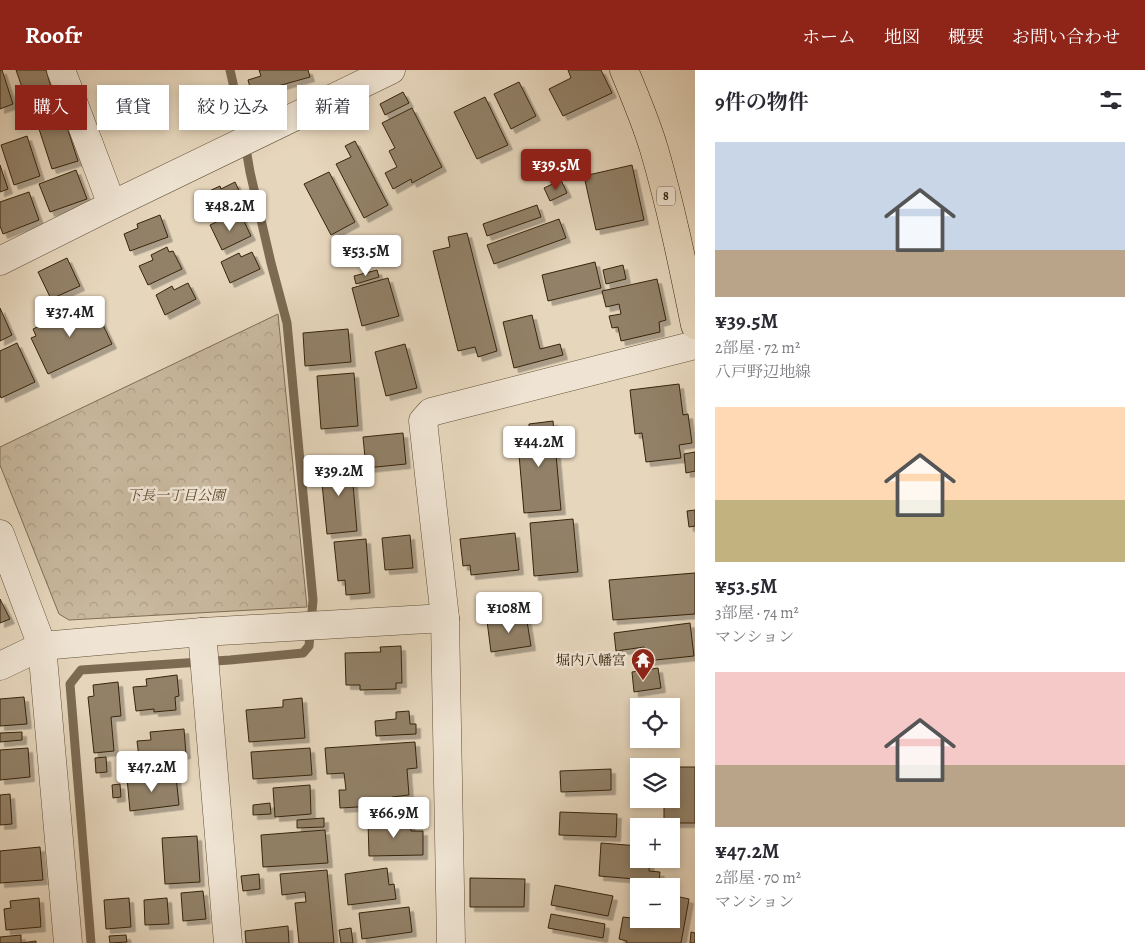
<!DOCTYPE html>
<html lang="ja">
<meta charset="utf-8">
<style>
:root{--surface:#fff;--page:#f7f7f7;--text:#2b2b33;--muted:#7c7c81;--accent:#8f2418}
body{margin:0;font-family:Alegreya,"Noto Serif JP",serif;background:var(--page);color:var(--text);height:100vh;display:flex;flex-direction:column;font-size:19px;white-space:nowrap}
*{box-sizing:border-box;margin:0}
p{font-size:16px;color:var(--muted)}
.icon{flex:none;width:28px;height:28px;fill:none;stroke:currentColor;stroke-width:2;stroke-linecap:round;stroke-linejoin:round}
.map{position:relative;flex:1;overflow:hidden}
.details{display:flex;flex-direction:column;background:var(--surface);width:450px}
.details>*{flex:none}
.guide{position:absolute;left:15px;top:15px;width:475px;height:45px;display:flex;gap:10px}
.tools{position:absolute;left:630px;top:628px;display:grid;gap:10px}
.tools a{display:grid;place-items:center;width:50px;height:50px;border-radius:0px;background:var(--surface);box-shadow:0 2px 8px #0003;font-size:25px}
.price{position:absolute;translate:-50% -42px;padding:0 11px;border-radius:5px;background:#fff;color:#222;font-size:16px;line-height:32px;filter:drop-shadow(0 1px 2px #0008)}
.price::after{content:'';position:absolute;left:50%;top:30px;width:15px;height:11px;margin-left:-8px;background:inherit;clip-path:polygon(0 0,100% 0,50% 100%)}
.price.current{background:var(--accent);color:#fff}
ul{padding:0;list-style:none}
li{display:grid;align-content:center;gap:10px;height:265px;padding:0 20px}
li span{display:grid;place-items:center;height:155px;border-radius:0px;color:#555}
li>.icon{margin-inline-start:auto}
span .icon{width:90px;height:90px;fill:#fffc;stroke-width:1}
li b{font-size:21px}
h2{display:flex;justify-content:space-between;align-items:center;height:60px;padding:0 20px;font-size:21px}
.tag{padding:0 18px;border-radius:0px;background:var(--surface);box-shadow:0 2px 8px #0003;font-size:18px;line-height:45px}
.tag.current{background:var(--accent);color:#fff}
header{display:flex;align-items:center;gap:30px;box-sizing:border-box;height:70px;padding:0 25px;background:var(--accent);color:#fff}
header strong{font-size:24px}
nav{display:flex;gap:28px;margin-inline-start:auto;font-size:18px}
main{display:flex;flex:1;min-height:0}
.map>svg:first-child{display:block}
</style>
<header>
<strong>Roofr</strong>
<nav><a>ホーム</a><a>地図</a><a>概要</a><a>お問い合わせ</a></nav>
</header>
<main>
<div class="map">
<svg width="695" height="873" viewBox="0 0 695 873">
<defs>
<pattern id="park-crowns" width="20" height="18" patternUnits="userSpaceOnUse" patternTransform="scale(1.25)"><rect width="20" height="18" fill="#c8b89e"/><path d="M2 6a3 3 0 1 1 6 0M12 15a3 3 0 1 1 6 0" fill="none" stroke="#ac9e87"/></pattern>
<filter id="shadow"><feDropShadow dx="4.5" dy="4.5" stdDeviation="0" flood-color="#0004"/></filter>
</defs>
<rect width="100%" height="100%" fill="#e6d6bc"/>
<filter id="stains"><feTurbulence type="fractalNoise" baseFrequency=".004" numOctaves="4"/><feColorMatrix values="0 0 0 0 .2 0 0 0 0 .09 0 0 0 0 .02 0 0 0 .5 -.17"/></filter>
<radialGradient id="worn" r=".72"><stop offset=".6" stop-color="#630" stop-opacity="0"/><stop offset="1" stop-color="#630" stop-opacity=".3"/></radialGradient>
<!-- park -->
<path fill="url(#park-crowns)" stroke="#7f6e55" d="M278,244L307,537L69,550L59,544L0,395V377Z"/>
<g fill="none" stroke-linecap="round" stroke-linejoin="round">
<!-- stream -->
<path stroke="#7c6a52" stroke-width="9" d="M91,873L70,614L81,600L230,590L303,583L309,576L313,530L287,253L271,193L250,102L240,44L230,0"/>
</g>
<!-- building -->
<g fill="#928168" stroke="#36240c" filter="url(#shadow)">
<path d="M0,0H2L13,34L0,39Z"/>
<path d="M16,0H46L51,17L25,26Z"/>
<path d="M259,0H308L310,7L278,16L281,24L254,32L248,10L261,6Z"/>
<path d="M568,0H601L612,23L563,46L549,19L571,8Z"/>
<path d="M519,12L536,46L511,59L494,24Z"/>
<path d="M403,22L409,33L385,45L380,34Z"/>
<path d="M485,27L508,75L477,89L454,42Z"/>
<path d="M412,38L442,97L412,113L411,109L393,119L385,103L397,97L389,81L395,78L382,53Z"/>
<path d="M65,51L78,91L52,99L39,59Z"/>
<path d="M27,66L40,106L14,115L1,75Z"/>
<path d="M355,71L388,135L364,148L336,94L351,87L345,76Z"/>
<path d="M0,95L8,119L0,122Z"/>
<path d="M632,95L644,150L596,160L584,106Z"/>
<path d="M76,100L87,129L50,142L39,114Z"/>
<path d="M329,102L355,152L331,165L304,114Z"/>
<path d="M561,110L567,123L550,131L544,118Z"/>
<path d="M235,112L243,129L214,143L205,123L220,116L221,119Z"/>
<path d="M29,122L39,150L3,164L0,156V132Z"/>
<path d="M537,135L541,147L487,166L483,154Z"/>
<path d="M160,145L168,167L130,181L124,164L138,158L137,154Z"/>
<path d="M226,147L230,154L242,147L251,166L222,180L210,155Z"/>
<path d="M559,149L566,168L494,194L487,175Z"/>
<path d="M467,163L497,281L478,287L475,277L458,281L433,181L450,177L448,167Z"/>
<path d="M167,177L169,182L173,181L182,199L148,215L139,196L153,190L151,185Z"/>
<path d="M252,182L260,199L230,213L221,192L239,183L241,187Z"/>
<path d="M67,188L80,216L51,229L38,202Z"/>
<path d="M595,192L601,218L548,231L542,205Z"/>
<path d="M623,195L626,209L606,214L603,200Z"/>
<path d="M377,200L379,207L356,214L354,206Z"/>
<path d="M388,208L399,246L362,256L352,218Z"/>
<path d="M657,209L666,250L659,252L660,262L621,271L618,257L612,258L609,246L621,244L619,234L606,237L602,221Z"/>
<path d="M188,213L196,229L165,245L156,225L172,216L174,220Z"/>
<path d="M85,235L88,241L95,238L112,274L48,304L31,268L36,266L33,259Z"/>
<path d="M0,238L12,265L0,271Z"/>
<path d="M532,245L540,279L560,274L563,285L514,298L503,252Z"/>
<path d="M348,259L351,292L305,296L303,263Z"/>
<path d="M17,273L35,312L1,328L0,325V281Z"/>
<path d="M405,274L417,318L386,326L375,282Z"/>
<path d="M354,303L358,356L321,359L317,306Z"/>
<path d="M679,314L683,345L688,344L692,373L679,375L681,388L646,392L642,363L635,364L630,320Z"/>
<path d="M553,351L561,440L524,443L517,361L529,360V354Z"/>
<path d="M403,363L406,394L366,398L363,367Z"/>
<path d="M695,382V401L686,403L684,384Z"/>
<path d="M351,390L357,461L327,464L320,393Z"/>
<path d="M695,440V456L689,457L687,441Z"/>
<path d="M573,449L578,502L534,506L530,453Z"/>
<path d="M515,463L519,500L471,505L470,495L463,496L460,469Z"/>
<path d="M410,465L413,498L385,500L382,468Z"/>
<path d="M366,469L370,523L346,525L345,510L338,511L334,472Z"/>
<path d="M695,503V544L613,550L609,510Z"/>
<path d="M0,529L10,549L0,553Z"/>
<path d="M526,545L531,576L491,582L487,551Z"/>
<path d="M690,553L694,586L646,591L644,577L616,581L614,563Z"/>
<path d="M401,576L402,613H396V619L360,620V615H346L345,583L381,582L380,577Z"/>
<path d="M658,598L661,618L634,622L632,602Z"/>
<path d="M177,605L179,626L175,627L176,640L154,642V639L136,641L133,617L147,616L146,609Z"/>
<path d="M118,612L121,646L111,647L114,681L94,683L88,627L94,626L93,615Z"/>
<path d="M24,627L27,654L0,656V629Z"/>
<path d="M302,628L305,668L249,672L246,640L283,637V630Z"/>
<path d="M409,641L410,654H416V664L376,666L375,651L396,649V642Z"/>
<path d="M184,659L186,684L178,685V692L140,696L137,671L151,670L150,662Z"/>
<path d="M22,662V670L0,672V663Z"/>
<path d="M415,672L417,698L407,699L409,725L392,727V735L340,738L339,720H346L344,703L327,704L325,678Z"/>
<path d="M28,678L30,707L0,710V680Z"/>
<path d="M310,678L312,705L253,709L251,682Z"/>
<path d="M106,687L107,702L96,703L95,688Z"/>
<path d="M671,697H695V753H664V732L657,731L656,729H671Z"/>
<path d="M611,699V720L561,722L560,701Z"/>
<path d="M146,706V709L176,706L179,735L130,741L127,708Z"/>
<path d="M120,714L121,727L113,728L112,715Z"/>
<path d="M310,715L311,744L275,747L273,718Z"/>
<path d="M10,724L12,754L0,755V725Z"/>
<path d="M270,733L271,744L253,745V735Z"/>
<path d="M560,742L617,744L616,767L559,765Z"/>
<path d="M324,748V757L297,758V750Z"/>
<path d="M410,751L411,761H423V785L369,786L368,752Z"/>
<path d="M325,760L328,793L263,797L261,765Z"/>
<path d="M197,766L200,812L165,814L162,768Z"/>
<path d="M601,773L639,776V789H650L649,801L660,802L659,811L599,806Z"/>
<path d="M40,777L43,810L0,813V781Z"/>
<path d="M387,798L389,815L394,814L396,829L348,835L345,804Z"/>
<path d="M327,800L334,873H299L295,833L306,832L305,822L282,825L280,804Z"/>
<path d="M259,804L260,819L243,821L241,806Z"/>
<path d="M470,808L525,809L524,837H470Z"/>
<path d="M555,815L613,826L608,846L551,835Z"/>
<path d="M636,819L639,820V849H671V825L689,829L681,873H626L627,871L619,869L623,847L631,848Z"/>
<path d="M203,821L206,849L183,851L181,823Z"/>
<path d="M39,828L41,857L6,860L4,839L11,838L10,831Z"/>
<path d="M129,828L131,857L106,859L104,830Z"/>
<path d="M167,828L169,854L145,855L144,830Z"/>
<path d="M409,837L412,862L362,869L359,843Z"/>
<path d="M551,844L605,854L603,868L548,858Z"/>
<path d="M288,856L289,873H246L245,861Z"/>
<path d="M351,858L353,873H341L339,860Z"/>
<path d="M691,862L695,863V873H690Z"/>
<path d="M21,865V873L36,871V873H0V867Z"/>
<path d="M126,865L127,872L110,873L109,866Z"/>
</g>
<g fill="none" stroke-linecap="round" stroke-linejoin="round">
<!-- minor casing -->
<g stroke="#625038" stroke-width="29">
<g id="minor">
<path d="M61,0L112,135"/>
<path d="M0,191L112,135L391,0"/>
<path d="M0,464L42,576L68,873"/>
<path d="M202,562L228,873"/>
<path d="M0,596L42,576L202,562L445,548"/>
<path d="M451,873L445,548L423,351L431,342L695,275"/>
</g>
</g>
<!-- primary casing -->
<g stroke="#36240c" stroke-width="29">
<path id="primary" d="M624,0C635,26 646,52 654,79C671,137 683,196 695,255"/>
</g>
<!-- minor -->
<use href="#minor" stroke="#efe4d3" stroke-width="28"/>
<!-- primary -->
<use href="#primary" stroke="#e6d6bc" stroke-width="28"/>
</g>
<!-- icons -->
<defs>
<g id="temple-pin" transform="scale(1.25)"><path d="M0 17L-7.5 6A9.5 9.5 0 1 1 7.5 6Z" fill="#8f2418" stroke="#efe4d3"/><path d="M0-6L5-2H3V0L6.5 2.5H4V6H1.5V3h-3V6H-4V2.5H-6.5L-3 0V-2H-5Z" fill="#fff"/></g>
</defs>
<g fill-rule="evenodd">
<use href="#temple-pin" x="643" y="590"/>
</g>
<g text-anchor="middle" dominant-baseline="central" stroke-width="5" stroke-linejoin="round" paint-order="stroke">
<!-- shield labels -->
<rect fill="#efe4d3" stroke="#6e5e48" stroke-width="1" x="657" y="116.5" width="18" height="19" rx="4"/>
<g font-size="12" font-weight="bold" fill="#36240c">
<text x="666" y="126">8</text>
</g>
<!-- park labels -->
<g font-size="14" font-style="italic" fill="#5a4930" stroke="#efe4d3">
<text x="176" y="425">下長一丁目公園</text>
</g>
<!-- poi labels -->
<g font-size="14" fill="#36240c" stroke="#efe4d3" text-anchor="end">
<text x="626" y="590">堀内八幡宮</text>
</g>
</g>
<rect width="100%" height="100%" filter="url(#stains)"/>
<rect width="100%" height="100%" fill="url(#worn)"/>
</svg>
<div class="tools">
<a><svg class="icon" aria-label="locate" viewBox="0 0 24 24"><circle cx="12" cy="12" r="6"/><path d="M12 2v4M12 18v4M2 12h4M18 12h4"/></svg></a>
<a><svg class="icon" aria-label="layers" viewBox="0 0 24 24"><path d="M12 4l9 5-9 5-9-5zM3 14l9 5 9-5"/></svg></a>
<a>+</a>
<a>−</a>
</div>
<b class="price current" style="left:556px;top:121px">¥39.5M</b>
<b class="price" style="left:230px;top:162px">¥48.2M</b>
<b class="price" style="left:366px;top:207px">¥53.5M</b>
<b class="price" style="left:70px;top:268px">¥37.4M</b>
<b class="price" style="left:539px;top:398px">¥44.2M</b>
<b class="price" style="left:339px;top:427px">¥39.2M</b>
<b class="price" style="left:509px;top:564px">¥108M</b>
<b class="price" style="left:152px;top:723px">¥47.2M</b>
<b class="price" style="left:394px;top:769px">¥66.9M</b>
<div class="guide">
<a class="tag current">購入</a>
<a class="tag">賃貸</a>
<a class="tag">絞り込み</a>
<a class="tag">新着</a>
</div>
</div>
<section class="details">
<h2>9件の物件<svg class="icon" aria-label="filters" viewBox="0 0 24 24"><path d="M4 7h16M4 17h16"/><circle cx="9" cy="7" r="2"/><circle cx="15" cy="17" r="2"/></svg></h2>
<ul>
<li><span style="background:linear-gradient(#c9d6e8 70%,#b9a48a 0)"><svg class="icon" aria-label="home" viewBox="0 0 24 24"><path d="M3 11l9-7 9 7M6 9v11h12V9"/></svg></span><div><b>¥39.5M</b><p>2部屋 · 72 m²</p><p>八戸野辺地線</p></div></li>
<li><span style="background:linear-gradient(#ffd9b3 60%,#c2b280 0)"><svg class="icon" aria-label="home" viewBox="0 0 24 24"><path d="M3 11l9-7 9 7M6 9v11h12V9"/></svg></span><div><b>¥53.5M</b><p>3部屋 · 74 m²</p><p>マンション</p></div></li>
<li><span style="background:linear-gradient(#f6c9c9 60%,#b9a48a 0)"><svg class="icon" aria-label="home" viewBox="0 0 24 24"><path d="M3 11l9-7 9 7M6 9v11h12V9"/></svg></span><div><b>¥47.2M</b><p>2部屋 · 70 m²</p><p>マンション</p></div></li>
</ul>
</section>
</main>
